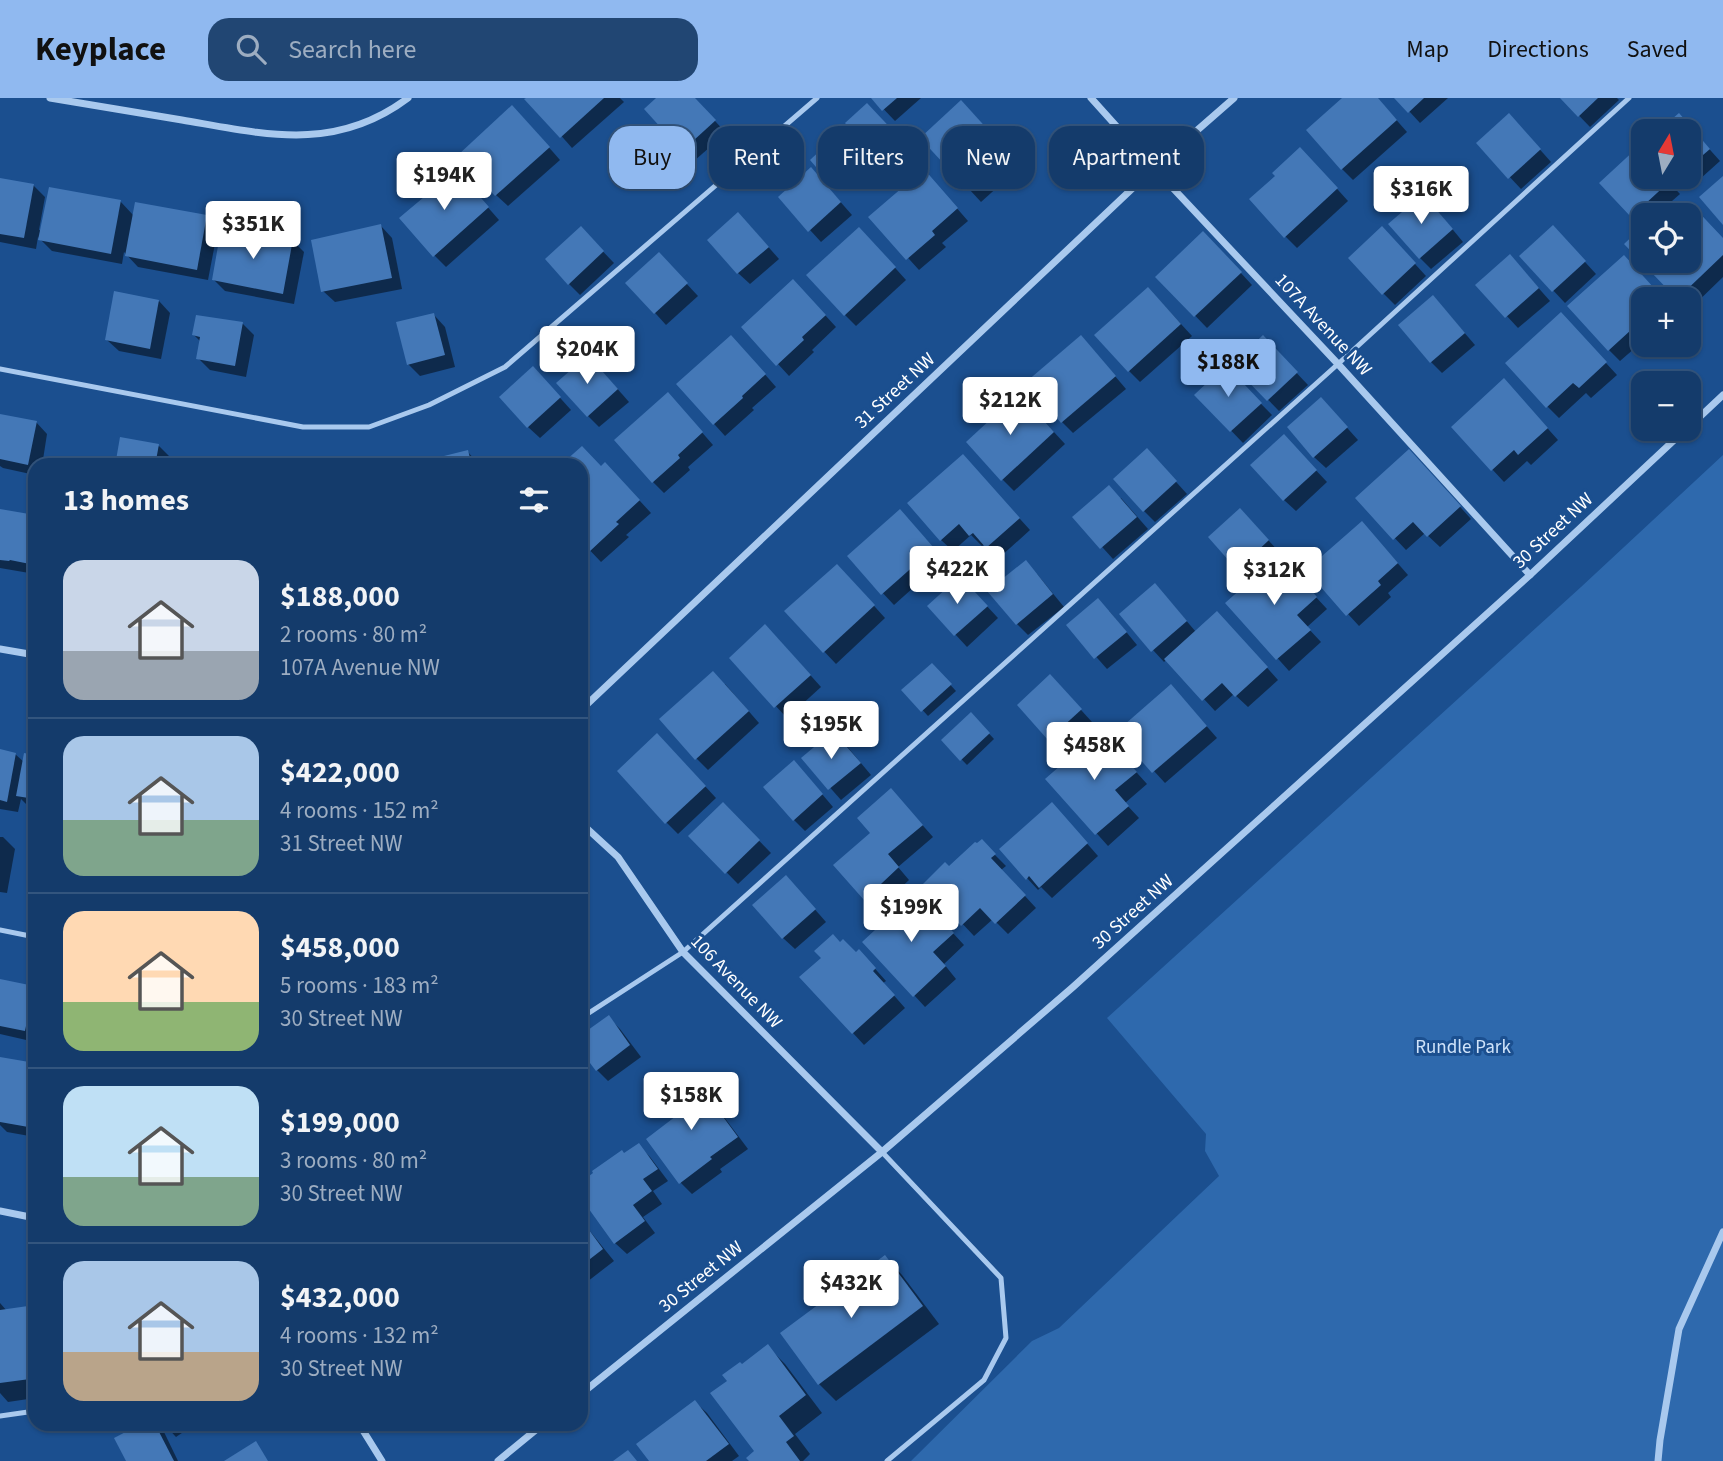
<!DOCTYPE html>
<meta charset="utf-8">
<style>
:root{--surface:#143b6b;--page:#214673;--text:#f1f3f6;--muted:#9dadc1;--line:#33557e;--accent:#90b9f0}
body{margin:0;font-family:"Source Sans 3",sans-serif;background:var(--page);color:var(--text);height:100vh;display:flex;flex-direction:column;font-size:26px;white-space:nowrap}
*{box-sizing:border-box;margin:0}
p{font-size:23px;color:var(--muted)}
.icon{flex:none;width:38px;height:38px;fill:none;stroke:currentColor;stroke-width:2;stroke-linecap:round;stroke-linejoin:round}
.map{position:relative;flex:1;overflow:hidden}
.drawer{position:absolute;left:28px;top:360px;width:560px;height:973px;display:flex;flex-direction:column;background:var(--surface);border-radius:21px;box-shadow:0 2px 5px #0004,0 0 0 2px var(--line)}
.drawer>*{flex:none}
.guide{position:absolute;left:609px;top:28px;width:665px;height:63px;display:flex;gap:14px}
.needle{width:46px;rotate:10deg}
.buttons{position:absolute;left:1631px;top:21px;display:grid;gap:14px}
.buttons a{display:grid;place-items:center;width:70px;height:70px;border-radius:14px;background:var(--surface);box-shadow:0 2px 5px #0004,0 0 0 2px var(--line);font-size:35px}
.price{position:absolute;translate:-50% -60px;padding:0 16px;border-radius:7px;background:#fff;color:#222;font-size:23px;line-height:46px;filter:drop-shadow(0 2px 4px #0008)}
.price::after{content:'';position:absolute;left:50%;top:42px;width:21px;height:16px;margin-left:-10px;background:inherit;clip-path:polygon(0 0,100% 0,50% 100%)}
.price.on{background:var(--accent);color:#111}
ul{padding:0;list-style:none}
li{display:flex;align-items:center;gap:21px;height:175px;padding:0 35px}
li+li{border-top:2px solid var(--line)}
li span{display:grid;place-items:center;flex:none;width:196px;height:140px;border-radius:21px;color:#555}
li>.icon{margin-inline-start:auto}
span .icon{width:84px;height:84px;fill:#fffc;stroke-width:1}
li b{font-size:30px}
h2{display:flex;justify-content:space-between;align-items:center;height:84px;padding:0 35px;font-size:30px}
.tag{padding:0 24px;border-radius:21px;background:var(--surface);box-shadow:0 2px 5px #0004,0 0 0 2px var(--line);font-size:24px;line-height:63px}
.tag.on{background:var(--accent);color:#111}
header{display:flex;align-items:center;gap:42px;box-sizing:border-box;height:98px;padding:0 35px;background:var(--accent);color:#111}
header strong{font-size:33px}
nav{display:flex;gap:38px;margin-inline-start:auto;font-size:24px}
.search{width:490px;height:63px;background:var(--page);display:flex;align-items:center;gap:18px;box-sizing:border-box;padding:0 24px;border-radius:21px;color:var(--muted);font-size:26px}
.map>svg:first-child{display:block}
</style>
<header>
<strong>Keyplace</strong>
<div class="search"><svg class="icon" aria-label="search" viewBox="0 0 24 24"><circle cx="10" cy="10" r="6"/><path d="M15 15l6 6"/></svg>Search here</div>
<nav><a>Map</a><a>Directions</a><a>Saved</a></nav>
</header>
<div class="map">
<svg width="1723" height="1363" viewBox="0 0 1723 1363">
<rect width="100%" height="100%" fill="#1b4f8f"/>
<!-- green -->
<path fill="#2e69ad" d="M1723,357V1363H911L1032,1243L1059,1230L1219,1078L1205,1053L1206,1036L1107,920L1581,489Z"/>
<!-- shadow -->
<g fill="#0007">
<path d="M528,0H620L624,4L572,50Z"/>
<path d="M658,0H694L726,35L694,63L683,52Z"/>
<path d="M873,0H921L895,23Z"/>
<path d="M1345,0H1377L1407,34L1353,82L1342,71Z"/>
<path d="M1397,0H1448L1420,25Z"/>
<path d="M1562,0H1617L1619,2L1590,29Z"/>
<path d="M867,7L902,45L882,63L847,25Z"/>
<path d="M973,16L1020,69L981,104L922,40Z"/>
<path d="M1679,17L1720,63L1690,90L1679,79H1689V33H1660Z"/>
<path d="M524,21L560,62L508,108L496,97Z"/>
<path d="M1520,29L1551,64L1521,91L1478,45Z"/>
<path d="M1638,51L1643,56V79H1664L1680,96L1656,117H1643V128L1632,117Z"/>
<path d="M830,56L848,76L835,87L812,62Z"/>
<path d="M1312,63L1348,103L1297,150L1285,138Z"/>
<path d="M0,82L33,87L45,99L39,132L42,133L120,103L134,118L206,119L218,130L208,182L138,169L124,154L122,166L52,153L38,139L36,151L0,144Z"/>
<path d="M464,82L499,122L446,169L434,157Z"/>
<path d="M822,83L852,117L821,144L810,132Z"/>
<path d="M935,85L968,123L942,145L946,149L919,172L871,119Z"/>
<path d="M1690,108L1723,141V179L1689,212V201H1679L1627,146L1643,130V163H1689V117H1680Z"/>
<path d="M1435,110L1463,144L1431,171L1420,160Z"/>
<path d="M381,128L392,140L402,191L335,204L323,193Z"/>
<path d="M750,128L779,161L750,186L738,175Z"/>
<path d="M1564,141L1596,176L1565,205L1521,158Z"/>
<path d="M292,142L304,154L294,206L225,193L214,182Z"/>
<path d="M592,142L614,165L580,197L569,186Z"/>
<path d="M1393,142L1426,178L1395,207L1383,195Z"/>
<path d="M871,143L906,182L856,228L845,217Z"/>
<path d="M1215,147L1252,187L1207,230L1158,179Z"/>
<path d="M670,168L698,198L666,227L628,185Z"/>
<path d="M1521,170L1550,203L1518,230L1478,187Z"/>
<path d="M1635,171L1663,201H1643V243L1620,263L1609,252Z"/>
<path d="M804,194L836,229L812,252L814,254L789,278L778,266Z"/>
<path d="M1159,202L1192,238L1140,284L1129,273Z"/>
<path d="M159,203L170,215L161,261L119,253L107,242Z"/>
<path d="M1444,211L1475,247L1442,275L1431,264Z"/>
<path d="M434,217L445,229L455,269L420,278L408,266Z"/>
<path d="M243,226L254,237L246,279L210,272L198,260L201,244L194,237Z"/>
<path d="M1572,228L1617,277L1591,300L1586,295L1559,320L1547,308Z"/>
<path d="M743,251L776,289L752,310L754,312L725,338L678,286Z"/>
<path d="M1092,251L1126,291L1073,335L1062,324Z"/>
<path d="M1274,251L1308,287L1279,313L1234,267Z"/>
<path d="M1225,269L1272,317L1243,345L1197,297Z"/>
<path d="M600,271L629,304L599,329L588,318Z"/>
<path d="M544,282L571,312L540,340L528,329Z"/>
<path d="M1515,294L1558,342L1531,367L1527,363L1504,384L1453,329Z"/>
<path d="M679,308L713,347L688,369L690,372L664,395L653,384Z"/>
<path d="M1030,308L1065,346L1014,393L1002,381Z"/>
<path d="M1332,313L1358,342L1326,370L1314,359Z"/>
<path d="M0,318L36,324L47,336L42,368H35V377L3,370L0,368Z"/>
<path d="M159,348L170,359L169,368H116Z"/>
<path d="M1295,350L1327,384L1296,413L1284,402Z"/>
<path d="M468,354L480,368H423Z"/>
<path d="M567,364L602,370L617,378L651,415L626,437L629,439L601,464L581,443V368Z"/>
<path d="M1158,364L1187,396L1155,424L1144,413Z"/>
<path d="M1421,365L1471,421L1440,449L1425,435L1406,452L1357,400Z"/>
<path d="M974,370L1030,432L999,460L985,446L982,448L971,437L953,453L941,442Z"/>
<path d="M1121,400L1148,431L1113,461L1075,419Z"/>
<path d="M0,412L35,419V476L0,470Z"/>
<path d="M1251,423L1280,455L1277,457L1327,511L1307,529L1321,544L1289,573L1228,505L1252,484L1210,439Z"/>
<path d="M911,425L944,462L894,507L849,459Z"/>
<path d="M1373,437L1408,477L1388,495L1391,499L1359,528L1348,516Z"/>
<path d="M1037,476L1064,509L1028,537L1017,526Z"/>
<path d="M848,479L885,520L836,566L787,514Z"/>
<path d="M972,492L998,520L967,549L929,508Z"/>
<path d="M1166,499L1196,534L1229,527L1278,582L1248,609L1234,596L1215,613L1167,561L1164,564L1153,552Z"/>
<path d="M1109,513L1137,547L1107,571L1068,527Z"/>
<path d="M777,540L821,589L787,620L731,560Z"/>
<path d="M932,567L956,593L928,618L904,592Z"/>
<path d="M725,586L759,625L708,672L696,660Z"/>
<path d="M1061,590L1092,624L1061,652L1050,640Z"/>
<path d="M1182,600L1217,640L1165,685L1118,634Z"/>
<path d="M971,616L994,641L967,667L943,642Z"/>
<path d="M845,646L871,677L841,702L804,660Z"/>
<path d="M1111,646L1147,686L1125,705L1139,720L1108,748L1048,681Z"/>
<path d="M669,649L716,700L678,736L666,724Z"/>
<path d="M0,653L15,656L24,664L35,659V710L29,709L21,701L18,714L0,711Z"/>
<path d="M805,676L833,709L805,733L794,722Z"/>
<path d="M902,704L933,739L898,769L909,782L877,812L865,800L872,735Z"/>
<path d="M723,706L771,755L738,786L691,738Z"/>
<path d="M1063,718L1098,758L1052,800L1041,789L1038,792L1027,780Z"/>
<path d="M0,739H3L15,751L7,795L0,794Z"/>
<path d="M982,744L1006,768L1001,772L1036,810L1008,836L993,821L974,838L925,786L949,770Z"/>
<path d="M797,791L826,824L795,851L783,840Z"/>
<path d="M928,808L964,847L944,866L956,881L925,909L914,897Z"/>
<path d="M840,846L870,865L886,883L883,885L905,910L864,947L853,935Z"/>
<path d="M0,883L33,890L35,892V944L0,936Z"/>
<path d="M609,920L620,931L641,959L608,983L597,972L581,950V940Z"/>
<path d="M0,960L35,967V1039L7,1034L0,1027Z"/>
<path d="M688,979L718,1011L748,1051L720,1071L722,1074L692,1096L681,1085L682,1016Z"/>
<path d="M638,1047L650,1059L668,1083L653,1093L662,1106L643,1119L655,1135L627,1156L615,1145L581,1097V1086Z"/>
<path d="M581,1122L614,1163L583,1187L587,1191L581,1195Z"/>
<path d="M885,1159L902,1177L939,1226L836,1303L819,1286Z"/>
<path d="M0,1205L7,1213L35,1209V1300L8,1304L0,1295Z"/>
<path d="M768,1249L785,1266L822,1315L795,1336L810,1356L803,1363H751L756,1354L729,1283L742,1268Z"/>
<path d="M695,1304L707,1315L739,1358L732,1363H651Z"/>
<path d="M145,1326H156L164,1334L178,1363H128Z"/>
<path d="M164,1326H195L176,1339Z"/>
</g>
<!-- building -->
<g fill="#4478b7">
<path d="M526,0H604L560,40L524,1Z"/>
<path d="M656,0H695L716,22L682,53L644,11Z"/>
<path d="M871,0H897L882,13Z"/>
<path d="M1342,0H1378L1397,22L1341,72L1306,32Z"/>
<path d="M1394,0H1424L1408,15Z"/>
<path d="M1560,0H1598L1578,19Z"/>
<path d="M961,2L1010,56L969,93L920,40Z"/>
<path d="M867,5L898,38L875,59L845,25Z"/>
<path d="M512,7L550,49L495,98L458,57Z"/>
<path d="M1509,15L1541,51L1508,81L1476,45Z"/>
<path d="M1679,15L1710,51L1689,69V33H1658Z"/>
<path d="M825,48L844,70L828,83L810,62Z"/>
<path d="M1300,49L1338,90L1284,140L1249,101L1275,78L1272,75Z"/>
<path d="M1638,49L1643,54V79H1665L1670,83L1631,119L1599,85Z"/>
<path d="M453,68L489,109L433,159L399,120L424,99L421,96Z"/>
<path d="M811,69L841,104L808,134L778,99Z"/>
<path d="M924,71L958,110L932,133L935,137L906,162L868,119Z"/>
<path d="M1723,78V127L1699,99Z"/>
<path d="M0,80L34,86L24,140L0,136Z"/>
<path d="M49,89L121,102L111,156L38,142Z"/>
<path d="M1423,96L1453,131L1419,161L1388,126Z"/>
<path d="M135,104L207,117L197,172L125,158Z"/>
<path d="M1690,105L1723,140V157L1677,201L1624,146L1643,128V163H1689V117H1678Z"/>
<path d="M738,114L769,149L737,176L707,142Z"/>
<path d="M381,126L392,180L321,194L311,142Z"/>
<path d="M1553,127L1586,163L1552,194L1519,158Z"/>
<path d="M581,128L604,153L568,187L545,161Z"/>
<path d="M1382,128L1416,165L1382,197L1348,160Z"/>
<path d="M859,129L896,169L844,218L806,177Z"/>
<path d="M221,131L254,137L255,134L293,141L283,196L212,182Z"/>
<path d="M1203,133L1242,174L1194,219L1155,179Z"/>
<path d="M659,154L688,185L654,216L625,185Z"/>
<path d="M1510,156L1539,190L1505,220L1475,187Z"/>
<path d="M1624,157L1664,201H1643V232L1636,238L1631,232L1608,253L1567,208Z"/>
<path d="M793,181L826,217L802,239L804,242L776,268L741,229Z"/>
<path d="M1148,189L1181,226L1128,274L1094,237Z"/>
<path d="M114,193L159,202L150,251L105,242Z"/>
<path d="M1433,197L1465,235L1430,265L1398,227Z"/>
<path d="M1561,214L1607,264L1579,290L1573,285L1546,310L1505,265Z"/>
<path d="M434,215L445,257L407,267L396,224Z"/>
<path d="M196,217L243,224L235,268L196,261L200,239L192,237Z"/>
<path d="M731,237L766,276L742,298L743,300L713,327L676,286Z"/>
<path d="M1081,237L1116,278L1061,325L1026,284Z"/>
<path d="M1263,237L1298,274L1267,303L1232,267Z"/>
<path d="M588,257L618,291L587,319L556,285Z"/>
<path d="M1226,267L1262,305L1230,334L1194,297Z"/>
<path d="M533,268L561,299L527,330L499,299Z"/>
<path d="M1504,280L1548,330L1518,357L1514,352L1491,373L1451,329Z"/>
<path d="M668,294L703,334L678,357L680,360L652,385L614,342Z"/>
<path d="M1019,295L1054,334L1001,383L966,344Z"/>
<path d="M1321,299L1348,329L1313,360L1287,329Z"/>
<path d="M0,316L37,323L28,367L0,361Z"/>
<path d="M1284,336L1317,372L1283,403L1250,367Z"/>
<path d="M120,339L159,346L155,368H115Z"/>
<path d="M582,348L601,368L605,364L640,402L616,424L619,426L589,454L581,446V368H568L564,364Z"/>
<path d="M1147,350L1177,383L1143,414L1113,381Z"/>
<path d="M1409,351L1461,408L1427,439L1413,424L1393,442L1355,400Z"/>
<path d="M468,352L472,368H421L420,364Z"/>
<path d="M963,356L1020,420L986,450L973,435L969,438L959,426L940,443L907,405Z"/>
<path d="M197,360L227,366V368H196Z"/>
<path d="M1109,387L1137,419L1100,451L1072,419Z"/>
<path d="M1240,410L1269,442L1237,472L1208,439Z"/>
<path d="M0,411L35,417V467L10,462L9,463L0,462Z"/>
<path d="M900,411L934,450L881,497L847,458Z"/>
<path d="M1362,423L1398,465L1378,483L1381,487L1346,518L1306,472Z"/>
<path d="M1279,457L1317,499L1297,517L1311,532L1276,562L1225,505Z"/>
<path d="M1026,462L1053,496L1016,527L987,493Z"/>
<path d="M837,466L875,507L823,555L784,513Z"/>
<path d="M960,478L988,508L954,538L927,508Z"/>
<path d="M1155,485L1187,523L1151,554L1119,516Z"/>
<path d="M1098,500L1127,534L1094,561L1066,527Z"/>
<path d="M1217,513L1268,569L1235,599L1222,585L1202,603L1164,561Z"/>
<path d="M765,526L811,577L774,610L729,560Z"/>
<path d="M932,565L952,586L921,614L901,592Z"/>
<path d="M713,573L749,613L695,662L659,621Z"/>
<path d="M1050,576L1082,611L1048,642L1017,607Z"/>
<path d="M1171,586L1207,628L1152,675L1116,634Z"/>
<path d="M971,614L990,635L960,663L941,642Z"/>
<path d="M833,633L861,665L828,692L801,660Z"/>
<path d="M1100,633L1137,674L1115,692L1129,708L1095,737L1045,681Z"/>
<path d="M657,635L706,688L665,726L617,673Z"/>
<path d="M0,651L16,655L7,704L0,702Z"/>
<path d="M24,655L35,657V701L16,698Z"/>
<path d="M794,662L823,696L793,723L763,689Z"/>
<path d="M891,690L923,727L888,756L899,769L864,802L833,767L870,735L857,720Z"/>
<path d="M723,704L760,742L725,776L688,738Z"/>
<path d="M1052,704L1088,745L1039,790L1029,778L1026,782L999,751Z"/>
<path d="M982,741L996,756L991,760L1026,797L995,826L980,810L961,828L923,786L945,764L949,768L975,744L977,745Z"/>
<path d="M786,777L816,811L782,841L752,807Z"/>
<path d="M916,794L954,835L933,854L946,868L913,899L862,844Z"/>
<path d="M833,836L840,844L843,841L856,854L859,851L876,870L873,873L895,897L852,936L799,879L821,860L814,853Z"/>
<path d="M0,881L34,888L25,933L0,928Z"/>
<path d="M609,917L630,947L596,973L581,953V937Z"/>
<path d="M0,959L35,965V1022L34,1030L0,1024Z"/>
<path d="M688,977L705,998L707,997L738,1039L710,1059L712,1061L679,1086L646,1041L680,1015L664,994Z"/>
<path d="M639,1045L658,1071L643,1081L652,1093L633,1107L645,1123L614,1146L581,1100V1084L593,1075L592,1073L622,1052L624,1055Z"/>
<path d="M581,1121L603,1151L581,1168Z"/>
<path d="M885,1157L923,1208L818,1287L780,1235Z"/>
<path d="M35,1207V1262L28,1263L30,1281L0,1285V1212Z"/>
<path d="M768,1246L806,1297L779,1318L794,1338L786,1344L800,1363H749L746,1360L754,1353L710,1295L727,1283L722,1277L740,1264L742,1266Z"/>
<path d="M695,1302L729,1346L706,1363H649L636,1346Z"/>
<path d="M141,1326H155L174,1363H126L114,1340Z"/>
<path d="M256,1343L268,1363H224Z"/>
<path d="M628,1352L637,1363H613Z"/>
</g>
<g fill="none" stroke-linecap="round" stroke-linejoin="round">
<!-- lane -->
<g stroke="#a9c9ee" stroke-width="5">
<path d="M0,271L303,329H369L429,307L505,269L817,0"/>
<path d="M0,832L35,839"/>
<path d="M581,920L683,854L1338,266L1629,0"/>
<path d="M882,1054L1001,1180L1006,1240L984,1282L887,1363"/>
<path d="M0,1318L35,1313"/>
</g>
<!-- street -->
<g stroke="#a9c9ee" stroke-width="7">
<path d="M50,0C94,7 138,15 182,22C264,36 335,55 408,0"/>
<path d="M1091,0L1154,70L1338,266L1530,477"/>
<path d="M1689,329L1723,297"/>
<path d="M0,551L35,557"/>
<path d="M581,612L1154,70L1234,0"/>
<path d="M581,725L618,759L683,854L882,1054"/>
<path d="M0,1113L35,1120"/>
<path d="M581,1296L882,1054L1073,889L1530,477L1686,331"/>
<path d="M359,1326L382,1363"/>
<path d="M498,1363L543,1326"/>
<path d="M1658,1363L1660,1342L1679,1231L1723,1134"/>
</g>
</g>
<g text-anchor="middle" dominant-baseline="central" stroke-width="6" stroke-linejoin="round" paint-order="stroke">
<!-- street labels -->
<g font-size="19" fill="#fff" stroke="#1b4f8f">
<text transform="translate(1323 227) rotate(47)">107A Avenue NW</text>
<text transform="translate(895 293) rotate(-43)">31 Street NW</text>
<text transform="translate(1553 433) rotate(-43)">30 Street NW</text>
<text transform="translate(1133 814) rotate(-42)">30 Street NW</text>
<text transform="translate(736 884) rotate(46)">106 Avenue NW</text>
<text transform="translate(701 1179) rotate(-39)">30 Street NW</text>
</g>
<!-- park labels -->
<g font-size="19" fill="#cfe3fa" stroke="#1b4f8f">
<text x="1463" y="949">Rundle Park</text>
</g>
</g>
</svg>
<div class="buttons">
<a><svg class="needle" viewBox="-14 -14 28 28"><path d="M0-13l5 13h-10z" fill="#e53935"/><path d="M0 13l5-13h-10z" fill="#9dadc1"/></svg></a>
<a><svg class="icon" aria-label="locate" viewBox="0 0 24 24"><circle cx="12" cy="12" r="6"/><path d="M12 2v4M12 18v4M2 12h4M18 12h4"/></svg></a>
<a>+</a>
<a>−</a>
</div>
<b class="price" style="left:444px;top:114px">$194K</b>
<b class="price" style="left:1421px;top:128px">$316K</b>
<b class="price" style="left:253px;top:163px">$351K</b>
<b class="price" style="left:587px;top:288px">$204K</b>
<b class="price on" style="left:1228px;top:301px">$188K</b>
<b class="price" style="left:1010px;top:339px">$212K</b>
<b class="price" style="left:957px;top:508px">$422K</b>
<b class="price" style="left:1274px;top:509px">$312K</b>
<b class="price" style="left:831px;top:663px">$195K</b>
<b class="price" style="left:1094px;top:684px">$458K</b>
<b class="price" style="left:911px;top:846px">$199K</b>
<b class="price" style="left:691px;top:1034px">$158K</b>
<b class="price" style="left:851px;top:1222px">$432K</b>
<div class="guide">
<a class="tag on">Buy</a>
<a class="tag">Rent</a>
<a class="tag">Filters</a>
<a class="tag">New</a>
<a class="tag">Apartment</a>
</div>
<section class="drawer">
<h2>13 homes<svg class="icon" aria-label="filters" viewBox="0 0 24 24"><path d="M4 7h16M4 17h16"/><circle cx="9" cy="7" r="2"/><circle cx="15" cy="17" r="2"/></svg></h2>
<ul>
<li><span style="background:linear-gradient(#c9d6e8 65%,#9aa5b1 0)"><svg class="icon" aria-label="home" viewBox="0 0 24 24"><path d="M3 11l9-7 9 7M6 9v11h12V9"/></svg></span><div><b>$188,000</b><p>2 rooms · 80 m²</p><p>107A Avenue NW</p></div></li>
<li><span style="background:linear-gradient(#a9c7e8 60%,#7fa58c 0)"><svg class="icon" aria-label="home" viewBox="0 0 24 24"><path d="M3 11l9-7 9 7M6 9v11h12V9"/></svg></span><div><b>$422,000</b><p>4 rooms · 152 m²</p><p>31 Street NW</p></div></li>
<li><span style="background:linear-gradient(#ffd9b3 65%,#8fb573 0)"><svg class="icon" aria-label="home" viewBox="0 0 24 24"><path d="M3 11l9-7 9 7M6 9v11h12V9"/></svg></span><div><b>$458,000</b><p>5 rooms · 183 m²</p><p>30 Street NW</p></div></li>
<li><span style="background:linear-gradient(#bfe0f5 65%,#7fa58c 0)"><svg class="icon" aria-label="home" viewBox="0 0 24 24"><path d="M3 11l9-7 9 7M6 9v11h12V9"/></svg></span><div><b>$199,000</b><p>3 rooms · 80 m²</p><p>30 Street NW</p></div></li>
<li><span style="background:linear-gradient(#a9c7e8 65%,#b9a48a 0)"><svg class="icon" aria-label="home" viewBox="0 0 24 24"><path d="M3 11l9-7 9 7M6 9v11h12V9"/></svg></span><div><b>$432,000</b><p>4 rooms · 132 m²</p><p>30 Street NW</p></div></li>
</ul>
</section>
</div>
